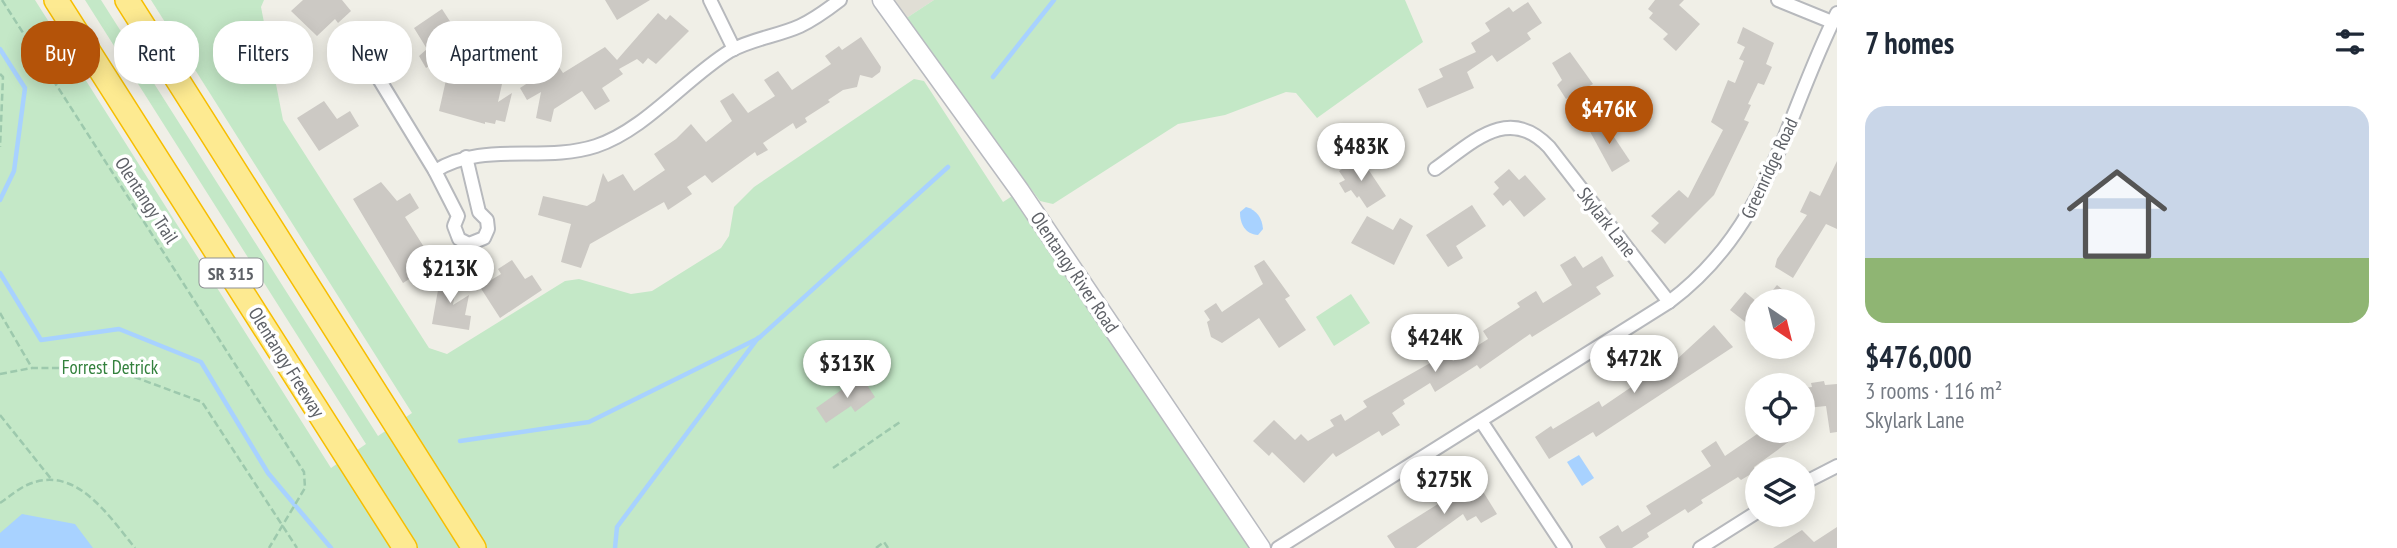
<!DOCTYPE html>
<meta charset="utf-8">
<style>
:root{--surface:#fff;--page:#f6f6f7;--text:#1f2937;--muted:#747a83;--line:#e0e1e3;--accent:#b45309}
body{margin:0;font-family:"PT Sans Narrow",sans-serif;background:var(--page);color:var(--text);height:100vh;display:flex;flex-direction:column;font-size:26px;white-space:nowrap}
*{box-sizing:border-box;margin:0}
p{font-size:23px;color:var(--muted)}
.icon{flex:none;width:38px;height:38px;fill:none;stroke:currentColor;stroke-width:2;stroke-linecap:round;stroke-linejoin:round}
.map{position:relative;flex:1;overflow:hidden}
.details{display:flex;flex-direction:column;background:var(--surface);width:560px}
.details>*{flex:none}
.hud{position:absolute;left:21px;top:21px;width:665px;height:63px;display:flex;gap:14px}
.needle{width:46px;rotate:145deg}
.fabs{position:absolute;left:1745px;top:289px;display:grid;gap:14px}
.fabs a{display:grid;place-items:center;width:70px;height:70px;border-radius:50%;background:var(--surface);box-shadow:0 4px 18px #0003;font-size:35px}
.price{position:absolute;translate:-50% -60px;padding:0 16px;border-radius:24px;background:#fff;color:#222;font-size:23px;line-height:46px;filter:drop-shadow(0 2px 4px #0008)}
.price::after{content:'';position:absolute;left:50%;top:42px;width:21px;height:16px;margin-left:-10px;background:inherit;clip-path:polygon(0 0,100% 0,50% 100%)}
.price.current{background:var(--accent);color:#fff}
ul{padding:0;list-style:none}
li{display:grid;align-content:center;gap:14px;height:371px;padding:0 28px}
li+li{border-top:2px solid var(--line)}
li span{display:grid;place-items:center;height:217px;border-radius:21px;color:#555}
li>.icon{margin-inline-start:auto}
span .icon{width:126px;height:126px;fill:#fffc;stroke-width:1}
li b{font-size:30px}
h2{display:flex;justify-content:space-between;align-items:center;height:84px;padding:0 28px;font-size:30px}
.pill{padding:0 24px;border-radius:28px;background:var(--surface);box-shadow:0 4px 18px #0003;font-size:24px;line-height:63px}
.pill.current{background:var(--accent);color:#fff}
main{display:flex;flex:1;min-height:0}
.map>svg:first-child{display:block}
</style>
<main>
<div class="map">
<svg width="1837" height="548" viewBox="0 0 1837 548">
<rect width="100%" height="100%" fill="#f0efe7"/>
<!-- education -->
<path fill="#e0ded5" d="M891,0H934L905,19Z"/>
<!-- green -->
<g fill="#c4e8c7">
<path d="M0,0H35L331,468L366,444L85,0H101L378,436L412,413L151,0H264L261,7L283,120L429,348L447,354L565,281L579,279L631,294L652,291L721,248L729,236L734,207L754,187L914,79L924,81L1003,202L1020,191L1261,548H0Z"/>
<path d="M934,0H1405L1423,42L1317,118L1296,93L1286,92L1225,115L1178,124L1053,204L1040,201L905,19Z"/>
<path d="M1351,294L1370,323L1334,346L1316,317Z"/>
</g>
<!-- water -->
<g fill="#a8d2ff">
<path d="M1246,207C1257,210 1262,218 1263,229L1258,235C1245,234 1240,224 1240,212Z"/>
<path d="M1579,455L1594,478L1582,486L1567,462Z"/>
<path d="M22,514L75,524L93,548H0V533Z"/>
</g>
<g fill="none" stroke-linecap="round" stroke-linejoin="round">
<!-- stream -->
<g stroke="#a8d2ff" stroke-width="4.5">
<path d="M0,49L25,88L14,171L0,200"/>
<path d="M993,77L1054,0"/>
<path d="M0,273L41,340L119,329L201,362L268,473L331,548"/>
<path d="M460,441L589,422L759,338L948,167"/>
<path d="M615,548L617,527L758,338"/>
</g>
</g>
<!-- building -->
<g fill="#ccc9c4">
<path d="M303,0H342L351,11L338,23L335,19L317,36L291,11Z"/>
<path d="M605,0H650L617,20Z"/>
<path d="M1655,0H1684L1679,5L1700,24L1676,51L1663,39L1668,34L1649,18L1653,13L1648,9Z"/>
<path d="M1528,2L1542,23L1527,33L1531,39L1497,62L1492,55L1467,72L1474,88L1427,108L1418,89L1443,77L1439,69L1476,52L1471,43L1490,31L1485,23L1509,7L1513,12Z"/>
<path d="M442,9L466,46L452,55L466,76L502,84L498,102L512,93L505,122L496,120L495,124L485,122V124L439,111L446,80L434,63L426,68L419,56L427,49L414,28Z"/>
<path d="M658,13L666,20L670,15L689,31L656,64L648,58L643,64L637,59L619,69L623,74L602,88L610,101L595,110L582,91L554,109L551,122L536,118L541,92L527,100L520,88L557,64L563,73L605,47L617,60Z"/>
<path d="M1743,27L1774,43L1766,64L1772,67L1764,85L1758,83L1748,104L1751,105L1744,120L1749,122L1714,195L1665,244L1651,231L1659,223L1651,216L1679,190L1688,198L1723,130L1711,122L1728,80L1735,83L1744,61L1739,59L1745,47L1737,43Z"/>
<path d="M861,37L881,67L880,72L872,78L860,75L857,87L843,90L828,100L830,102L805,118L807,122L796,129L793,123L763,143L768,150L757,156L755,152L712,183L705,175L687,187L692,194L668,210L664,202L590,244L581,268L561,262L571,224L538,215L543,196L587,206L595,201L603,173L608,182L623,174L634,191L665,170L654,154L676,139L691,124L706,142L732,121L720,101L733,93L748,113L775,96L764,80L778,71L792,90L831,64L825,56L839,46L842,50Z"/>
<path d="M1570,52L1593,84L1584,89L1587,94L1572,103L1569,97L1566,99L1557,85L1562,80L1552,63Z"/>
<path d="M324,101L337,119L350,111L359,126L319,151L297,118Z"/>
<path d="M1602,119L1630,161L1612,172L1588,128Z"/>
<path d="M1360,157L1386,196L1367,208L1359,196L1357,198L1351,190L1345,193L1339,183L1345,180L1339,171Z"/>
<path d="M1837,161V229L1826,224L1793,278L1775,267L1777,259L1807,215L1800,212L1810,191L1820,196Z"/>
<path d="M1509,169L1519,180L1525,175L1546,199L1524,217L1510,200L1503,206L1493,194L1499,188L1494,182Z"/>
<path d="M381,182L397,201L410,193L419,208L405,217L434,263L403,283L353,199Z"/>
<path d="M1472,205L1486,226L1456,246L1463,258L1448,267L1426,235Z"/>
<path d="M1367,216L1393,230L1400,218L1413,226L1394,265L1351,243Z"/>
<path d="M1575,256L1583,268L1602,256L1614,276L1596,287L1601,294L1532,337L1530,334L1480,369L1477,365L1435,392L1430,383L1403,400L1405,404L1392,413L1400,425L1382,436L1379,431L1336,457L1333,453L1304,483L1272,452L1269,456L1253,441L1274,420L1295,440L1301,434L1308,441L1334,426L1330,420L1341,414L1345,421L1367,407L1363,401L1432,362L1435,354L1445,348L1453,361L1488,339L1483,331L1520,307L1517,303L1536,291L1543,303L1572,285L1560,265Z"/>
<path d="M512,260L525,279L532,275L542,290L500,318L480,287L501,274L498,269Z"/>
<path d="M1264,260L1290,296L1285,299L1306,330L1279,348L1259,318L1222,343L1211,337L1207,322L1210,320L1204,311L1216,303L1222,312L1263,284L1254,266Z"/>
<path d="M441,273L458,275L453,305L469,295L465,315L471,316L469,330L432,324Z"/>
<path d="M1777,285L1796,301H1764Z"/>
<path d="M1745,292L1757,302V331L1730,310Z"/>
<path d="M1714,325L1733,347L1596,437L1593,432L1549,459L1535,437L1551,426L1553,429L1599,401L1602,407L1674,358L1675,361Z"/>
<path d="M861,376L875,397L855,412L851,406L826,423L816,408Z"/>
<path d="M1824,381L1825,385L1837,384V432L1830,433L1826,406L1807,408L1804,388L1812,387L1811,383Z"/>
<path d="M1763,430H1805L1754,467L1756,471L1741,480L1738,477L1701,500L1703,503L1688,513L1685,509L1647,533L1649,537L1632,548H1606L1599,537L1618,525L1622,532L1651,514L1646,506L1711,466L1701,451L1716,441L1725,456Z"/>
<path d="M1470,481L1477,493L1482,490L1497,514L1481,523L1476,516L1467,521L1463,514L1416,548H1395L1387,536L1438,504L1436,502L1449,494L1446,491L1461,482L1463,486Z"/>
<path d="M1837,527V548H1773L1802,530L1814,542Z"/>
</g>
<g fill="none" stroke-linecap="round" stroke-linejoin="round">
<!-- street casing -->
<g stroke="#b7b9bd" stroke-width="16">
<g id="street">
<path d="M710,0L734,49"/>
<path d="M1778,0L1832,22"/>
<path d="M368,61L435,171L458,216L454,226L459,239L469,244L484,238L488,229L487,220L479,212L466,157"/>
<path d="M1435,169C1472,143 1508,104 1549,147L1669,302"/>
<path d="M435,171C482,141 544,163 596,146C645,130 686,78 730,51C751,39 778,36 800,26C815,19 827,10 840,0"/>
<path d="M1481,421L1565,548"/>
<path d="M1802,484L1837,466"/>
<path d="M1278,548L1669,302C1770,227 1784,118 1837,13"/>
<path d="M1700,548L1757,512"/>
</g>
</g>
<!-- secondary casing -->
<g stroke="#b8bac0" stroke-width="21">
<path id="secondary" d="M882,0L1020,191L1261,548"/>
</g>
<!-- highway casing -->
<g stroke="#f7be00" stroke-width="26">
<g id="highway">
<path d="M56,0L405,548"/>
<path d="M127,0L474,548"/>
</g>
</g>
<!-- path -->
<g stroke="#9dc9ad" stroke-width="2.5" stroke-dasharray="7 3.5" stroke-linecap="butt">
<path d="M2,0L304,472L305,488L269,548"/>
<path d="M0,74L3,77L0,147"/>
<path d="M0,313L32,368"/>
<path d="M0,374L32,368H110L202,402L297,548"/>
<path d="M0,415L52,480"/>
<path d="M833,468L900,422"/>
<path d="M0,503C9,497 18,489 27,485C75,463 109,516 135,548"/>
<path d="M876,548L884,542L888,548"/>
</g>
<!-- street -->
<use href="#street" stroke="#fff" stroke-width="12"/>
<!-- secondary -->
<use href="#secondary" stroke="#fff" stroke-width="18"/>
<!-- highway -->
<use href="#highway" stroke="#fdea91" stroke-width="23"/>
</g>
<g text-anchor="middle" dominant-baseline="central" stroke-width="7" stroke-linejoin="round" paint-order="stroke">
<!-- shield labels -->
<rect fill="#fff" stroke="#8e9095" stroke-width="2" x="199.5" y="258.5" width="63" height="29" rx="5"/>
<g font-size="18" font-weight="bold" fill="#5e6167">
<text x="231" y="273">SR 315</text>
</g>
<!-- street labels -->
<g font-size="19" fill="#5e6167" stroke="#fff">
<text transform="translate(1769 168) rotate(-65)">Greenridge Road</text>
<text transform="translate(147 200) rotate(57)">Olentangy Trail</text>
<text transform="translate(1607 222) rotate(52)">Skylark Lane</text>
<text transform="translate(1075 272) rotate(56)">Olentangy River Road</text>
<text transform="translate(287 362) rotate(58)">Olentangy Freeway</text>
</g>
<!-- park labels -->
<g font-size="19" fill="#33813d" stroke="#fff">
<text x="110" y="367">Forrest Detrick</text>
</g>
</g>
</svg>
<div class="fabs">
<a><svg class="needle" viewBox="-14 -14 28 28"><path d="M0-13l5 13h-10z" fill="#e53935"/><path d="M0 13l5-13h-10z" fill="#747a83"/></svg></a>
<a><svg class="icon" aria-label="locate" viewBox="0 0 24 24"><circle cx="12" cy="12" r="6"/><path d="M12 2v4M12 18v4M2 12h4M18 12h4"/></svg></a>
<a><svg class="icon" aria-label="layers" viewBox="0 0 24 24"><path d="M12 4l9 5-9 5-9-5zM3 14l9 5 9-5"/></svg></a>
</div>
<b class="price current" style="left:1609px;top:146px">$476K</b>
<b class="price" style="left:1361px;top:183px">$483K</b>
<b class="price" style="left:450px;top:305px">$213K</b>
<b class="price" style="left:1435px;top:374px">$424K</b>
<b class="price" style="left:1634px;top:395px">$472K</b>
<b class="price" style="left:847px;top:400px">$313K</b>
<b class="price" style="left:1444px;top:516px">$275K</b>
<div class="hud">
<a class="pill current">Buy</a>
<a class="pill">Rent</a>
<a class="pill">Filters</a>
<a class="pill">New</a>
<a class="pill">Apartment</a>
</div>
</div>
<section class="details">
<h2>7 homes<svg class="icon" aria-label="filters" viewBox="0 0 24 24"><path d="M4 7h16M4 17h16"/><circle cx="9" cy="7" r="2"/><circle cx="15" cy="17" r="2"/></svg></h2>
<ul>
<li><span style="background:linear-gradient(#c9d6e8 70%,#8fb573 0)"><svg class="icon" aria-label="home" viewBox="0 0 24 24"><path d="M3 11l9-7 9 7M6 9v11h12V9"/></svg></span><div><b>$476,000</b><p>3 rooms · 116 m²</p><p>Skylark Lane</p></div></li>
</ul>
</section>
</main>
